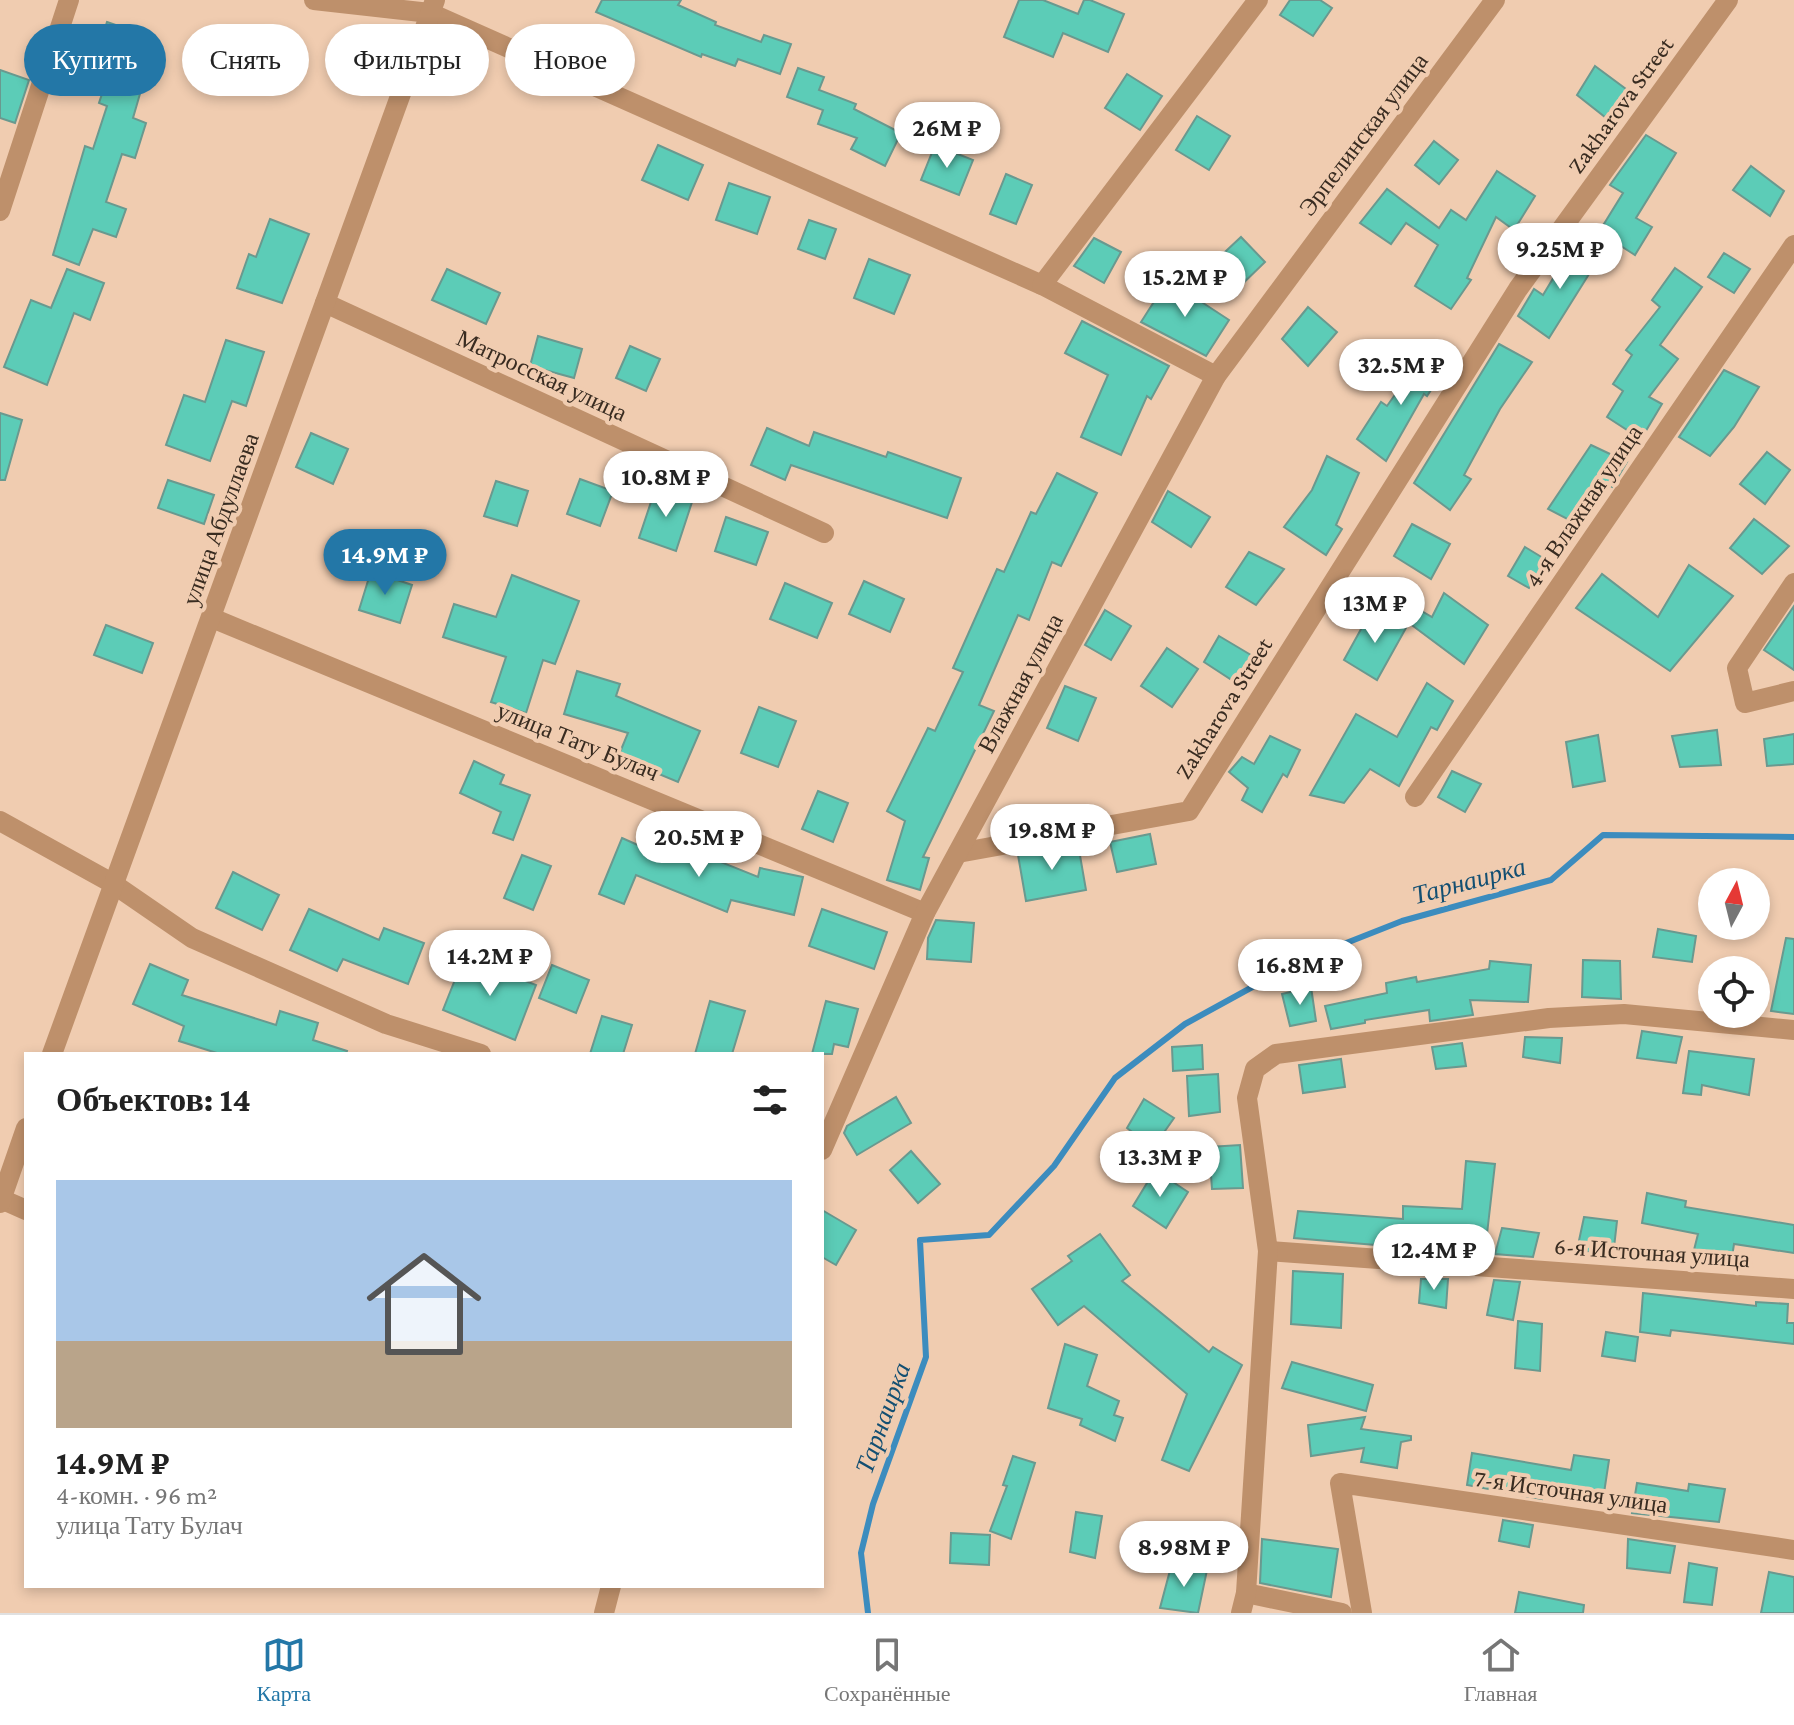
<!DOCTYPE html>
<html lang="ru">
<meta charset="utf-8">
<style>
:root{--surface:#fff;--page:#f2f2f2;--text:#222;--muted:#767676;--line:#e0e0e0;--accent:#2377a7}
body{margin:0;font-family:"Crimson Pro",serif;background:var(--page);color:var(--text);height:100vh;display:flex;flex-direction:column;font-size:30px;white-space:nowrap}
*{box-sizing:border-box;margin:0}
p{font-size:26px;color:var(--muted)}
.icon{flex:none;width:44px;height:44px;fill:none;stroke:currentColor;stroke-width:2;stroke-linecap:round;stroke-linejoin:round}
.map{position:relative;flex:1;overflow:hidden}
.panel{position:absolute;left:24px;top:1052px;width:800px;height:536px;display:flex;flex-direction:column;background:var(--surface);border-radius:0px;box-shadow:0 4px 12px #0003}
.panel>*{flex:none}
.hud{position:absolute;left:24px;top:24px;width:800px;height:72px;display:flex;gap:16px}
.needle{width:52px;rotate:7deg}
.tools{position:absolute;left:1698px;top:868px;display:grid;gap:16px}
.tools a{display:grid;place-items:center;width:72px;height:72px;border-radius:50%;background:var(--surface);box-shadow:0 4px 12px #0003;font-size:40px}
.price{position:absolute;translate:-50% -68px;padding:0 18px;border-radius:28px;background:#fff;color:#222;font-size:26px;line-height:52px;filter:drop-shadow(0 2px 4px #0008)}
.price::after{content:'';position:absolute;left:50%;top:48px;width:24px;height:18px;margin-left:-12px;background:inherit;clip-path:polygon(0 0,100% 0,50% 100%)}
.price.selected{background:var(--accent);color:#fff}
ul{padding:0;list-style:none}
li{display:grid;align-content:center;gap:16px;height:424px;padding:0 32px}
li span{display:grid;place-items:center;height:248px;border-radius:0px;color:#555}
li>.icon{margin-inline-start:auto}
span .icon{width:144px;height:144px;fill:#fffc;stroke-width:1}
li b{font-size:34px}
h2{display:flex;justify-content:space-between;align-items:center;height:96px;padding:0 32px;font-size:34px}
.pill{padding:0 28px;border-radius:36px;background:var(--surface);box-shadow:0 4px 12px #0003;font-size:28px;line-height:72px}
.pill.selected{background:var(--accent);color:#fff}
.tab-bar{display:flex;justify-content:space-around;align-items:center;height:112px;border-top:2px solid var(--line);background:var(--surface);font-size:22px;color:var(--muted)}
.tab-bar a{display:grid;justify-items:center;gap:4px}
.tab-bar .selected{color:var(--accent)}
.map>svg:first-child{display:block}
</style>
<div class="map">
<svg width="1794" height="1613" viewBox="0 0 1794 1613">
<rect width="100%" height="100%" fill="#f0ccb0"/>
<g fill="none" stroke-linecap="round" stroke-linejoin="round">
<!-- stream -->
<path stroke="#3c8cbe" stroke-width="6" d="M868,1613L861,1553L873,1504L926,1357L920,1240L989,1235L1054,1166L1115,1078L1185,1024L1298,962L1402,921L1551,880L1603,835L1794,837"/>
</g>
<!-- building -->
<g fill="#5cccb7" stroke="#69998f" stroke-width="2">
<path d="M602,0H681L678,5L716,22L715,25L761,42L764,35L791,44L780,74L738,59L735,66L702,54L701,57L596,12Z"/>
<path d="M1019,0H1043L1078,14L1084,0H1090L1124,14L1108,52L1063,33L1053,57L1004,37Z"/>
<path d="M1290,0H1320L1332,8L1313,36L1280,15Z"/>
<path d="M107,22L145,35L130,75L144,80L133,118L146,123L135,158L122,154L106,202L126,209L116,237L93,229L79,265L53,255L85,146L93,149L107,106L99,103L112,64L95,58Z"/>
<path d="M237,28L277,34L271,70L232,64Z"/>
<path d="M1595,66L1630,92L1610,121L1577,95Z"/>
<path d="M798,68L824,77L819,90L856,104L854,109L901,133L885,166L851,149L857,138L818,124L823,110L787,97Z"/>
<path d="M0,70L29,80L15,123L0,118Z"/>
<path d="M1127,74L1162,96L1140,130L1105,108Z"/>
<path d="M1197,116L1230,136L1209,170L1176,150Z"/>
<path d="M1646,135L1676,153L1636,218L1652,227L1635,255L1599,232L1623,193L1610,185Z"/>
<path d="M1434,141L1458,160L1439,184L1415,165Z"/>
<path d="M658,145L703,165L688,200L642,180Z"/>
<path d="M935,145L973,160L959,195L921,180Z"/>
<path d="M1751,166L1784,191L1770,216L1733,190Z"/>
<path d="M1497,171L1535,196L1514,230L1496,217L1467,278L1471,280L1451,309L1415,286L1438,245L1406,223L1391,244L1360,223L1387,189L1439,228L1451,210L1466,220Z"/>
<path d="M1006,174L1032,185L1016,224L990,214Z"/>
<path d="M729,183L770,197L757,234L716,220Z"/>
<path d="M270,219L309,234L282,303L237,288L249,254L256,257Z"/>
<path d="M809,220L836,229L825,259L798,249Z"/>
<path d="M1241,237L1265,262L1235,291L1211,265Z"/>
<path d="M1094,238L1121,252L1104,283L1074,266Z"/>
<path d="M1575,242L1601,255L1549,338L1518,316L1534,289L1543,295Z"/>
<path d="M1724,253L1750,269L1734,293L1708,277Z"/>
<path d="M869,259L910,275L894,314L854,298Z"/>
<path d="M1675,268L1702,287L1660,345L1678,359L1649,397L1662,404L1641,439L1607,417L1623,391L1613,384L1632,355L1626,350L1660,307L1652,300Z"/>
<path d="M67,269L104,283L90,320L74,313L47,385L4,367L31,300L51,308Z"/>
<path d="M447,269L500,293L486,324L432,300Z"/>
<path d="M1168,280L1229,320L1206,356L1141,322Z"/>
<path d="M1308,307L1337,332L1308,366L1282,339Z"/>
<path d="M1082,321L1169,366L1151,399L1147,396L1121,455L1081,437L1108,375L1065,353Z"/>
<path d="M538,336L582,349L574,378L530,366Z"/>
<path d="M226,340L264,352L246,406L232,401L210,461L166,445L184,395L205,402Z"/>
<path d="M1499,344L1532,362L1500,409L1464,475L1471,479L1450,510L1414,483Z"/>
<path d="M630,346L660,359L646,391L616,378Z"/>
<path d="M1426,351L1447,366L1427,396L1424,394L1386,461L1357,439L1381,402L1387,406Z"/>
<path d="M1724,370L1759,387L1734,427L1710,456L1679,437Z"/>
<path d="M0,413L22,420L5,480H0Z"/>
<path d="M767,428L809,446L814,432L886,457L888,452L961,478L947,518L791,465L785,480L751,465Z"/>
<path d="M311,433L348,449L333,484L296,467Z"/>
<path d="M1591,445L1627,462L1612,487L1601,481L1575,523L1548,509Z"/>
<path d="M1767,452L1790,470L1765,504L1740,484Z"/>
<path d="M1327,456L1359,473L1336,525L1342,529L1326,555L1284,527L1312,490Z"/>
<path d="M1057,473L1097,493L1061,566L1052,562L1029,620L1018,615L979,705L994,711L923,857L929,858L920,890L887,880L905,821L887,811L928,728L935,731L963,672L953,668L997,569L1004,572L1031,512L1036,514Z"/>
<path d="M580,479L613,491L600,526L567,514Z"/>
<path d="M168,480L214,495L204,524L158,508Z"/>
<path d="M496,481L528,491L517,526L484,516Z"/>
<path d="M656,487L693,499L676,551L639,538Z"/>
<path d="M1168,491L1210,517L1191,547L1152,522Z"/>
<path d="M726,517L768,532L756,565L715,551Z"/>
<path d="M1754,519L1789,546L1762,574L1730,548Z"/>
<path d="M1412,524L1450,544L1431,579L1394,556Z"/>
<path d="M1525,547L1548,561L1529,588L1508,576Z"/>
<path d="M1249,552L1284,569L1256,605L1226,587Z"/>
<path d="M1689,565L1733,596L1670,671L1576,608L1602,574L1658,617Z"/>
<path d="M371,571L412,585L400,623L359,610Z"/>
<path d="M512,575L579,601L555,664L543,660L526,713L491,702L506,657L443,637L454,604L496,617Z"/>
<path d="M864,581L904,599L890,632L849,614Z"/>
<path d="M785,583L832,603L817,638L770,619Z"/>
<path d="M1444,593L1488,625L1464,664L1405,620L1413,606L1432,617Z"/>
<path d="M1794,606V670L1764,650Z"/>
<path d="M1105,610L1131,626L1111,660L1085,645Z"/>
<path d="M1371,611L1406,628L1377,680L1344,660Z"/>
<path d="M106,625L153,643L142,673L94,655Z"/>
<path d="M1219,636L1261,661L1244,688L1204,662Z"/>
<path d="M1167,648L1198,669L1172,707L1141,686Z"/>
<path d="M577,671L620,684L616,696L700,731L678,782L618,757L628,733L564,714Z"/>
<path d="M1427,683L1453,701L1437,730L1431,727L1399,786L1370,769L1344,803L1310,795L1356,714L1397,737Z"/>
<path d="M1065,686L1096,698L1078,741L1047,728Z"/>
<path d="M759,707L796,721L778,767L741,753Z"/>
<path d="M1717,730L1721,765L1680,767L1672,736Z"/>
<path d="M1794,734V764L1767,766L1764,739Z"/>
<path d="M1598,735L1605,781L1573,787L1566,742Z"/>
<path d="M1270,736L1300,750L1287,777L1283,774L1262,812L1242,800L1248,788L1229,772L1242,757L1254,764Z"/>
<path d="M474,761L504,775L500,784L530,795L513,840L493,833L501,812L460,793Z"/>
<path d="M1452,771L1481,784L1465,812L1438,797Z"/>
<path d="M818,791L848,803L833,842L802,829Z"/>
<path d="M1150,834L1156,864L1117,872L1110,842Z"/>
<path d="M622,838L660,855L666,840L758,877L760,868L803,877L794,915L731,900L727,912L636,875L624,904L599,894Z"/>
<path d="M1078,844L1086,890L1026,901L1018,855Z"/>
<path d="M522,855L551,866L533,910L504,898Z"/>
<path d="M233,872L279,895L262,930L216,908Z"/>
<path d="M309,909L379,940L384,928L424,943L408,984L343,959L337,971L290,950Z"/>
<path d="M822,909L887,932L874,969L809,946Z"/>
<path d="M936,920L974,923L971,962L927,959L928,938Z"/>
<path d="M1658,929L1696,936L1692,962L1653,957Z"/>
<path d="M1786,938L1794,939V1014L1771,1011Z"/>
<path d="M464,957L536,985L515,1040L443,1010Z"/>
<path d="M1583,960L1620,961L1621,999L1582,997Z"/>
<path d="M1490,961L1531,965L1528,1002L1470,1000L1473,1015L1430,1021L1429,1010L1365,1020V1023L1331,1029L1325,1006L1387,993L1386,983L1416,977L1417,982L1489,969Z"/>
<path d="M150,964L188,980L182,995L276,1025L280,1011L318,1023L313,1040L347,1051L346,1054H220L179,1041L184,1026L133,1004Z"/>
<path d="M552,965L589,980L576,1013L539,998Z"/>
<path d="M1311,987L1316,1021L1290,1026L1282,994Z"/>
<path d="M710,1001L745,1011L732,1054H695Z"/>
<path d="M826,1001L858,1009L848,1047L834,1044L832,1054H812Z"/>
<path d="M602,1016L632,1025L623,1054H590Z"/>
<path d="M1642,1031L1682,1037L1676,1063L1637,1058Z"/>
<path d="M1525,1037L1562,1038L1560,1063L1523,1057Z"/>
<path d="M1462,1043L1466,1066L1436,1069L1432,1047Z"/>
<path d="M1202,1045L1203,1069L1173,1071L1172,1047Z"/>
<path d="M1689,1051L1754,1059L1749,1095L1702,1085L1701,1095L1683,1093Z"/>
<path d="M1341,1059L1345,1087L1303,1093L1299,1065Z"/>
<path d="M1218,1074L1220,1112L1189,1116L1187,1076Z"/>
<path d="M896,1097L911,1123L857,1155L844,1133L847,1126Z"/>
<path d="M1144,1099L1174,1118L1153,1148L1127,1128Z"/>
<path d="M1240,1145L1243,1188L1212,1189L1209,1147Z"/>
<path d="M911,1151L940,1184L918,1203L890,1170Z"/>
<path d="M1466,1161L1495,1164L1487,1234L1435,1228L1434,1250L1294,1238L1298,1211L1403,1219V1206L1462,1209Z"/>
<path d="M1155,1170L1188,1192L1166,1228L1133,1206Z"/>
<path d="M1647,1193L1686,1201L1685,1207L1794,1225V1253L1734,1244L1732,1257L1694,1250L1698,1234L1642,1223Z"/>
<path d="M822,1210L856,1230L836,1265L822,1257Z"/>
<path d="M1584,1217L1617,1221L1613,1256L1577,1250Z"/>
<path d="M1502,1228L1539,1233L1533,1257L1495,1254Z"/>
<path d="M1100,1234L1130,1275L1122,1281L1209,1352L1213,1347L1242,1365L1189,1471L1162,1460L1187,1394L1084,1306L1058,1325L1032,1289L1072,1261L1068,1256Z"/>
<path d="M1293,1271L1343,1274L1341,1328L1291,1324Z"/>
<path d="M1421,1279H1448L1446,1308L1419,1303Z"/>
<path d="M1494,1280L1520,1282L1513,1320L1487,1315Z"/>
<path d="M1643,1293L1756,1306V1302L1788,1304L1787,1323H1794V1344L1671,1330L1670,1336L1640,1332Z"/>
<path d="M1518,1321L1542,1324L1540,1371L1515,1368Z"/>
<path d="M1606,1332L1638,1337L1635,1361L1602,1356Z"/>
<path d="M1065,1344L1097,1355L1087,1386L1119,1401L1114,1415L1123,1418L1115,1441L1080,1425L1082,1419L1048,1408Z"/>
<path d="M1292,1362L1373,1385L1366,1411L1282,1388Z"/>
<path d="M1365,1417L1361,1429L1411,1436V1440L1401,1442L1397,1468L1361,1462L1364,1448L1311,1456L1308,1425Z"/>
<path d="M1472,1453L1571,1470L1574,1455L1609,1460L1604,1493L1545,1484L1542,1499L1467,1485Z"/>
<path d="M1013,1456L1035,1463L1011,1539L990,1531L1007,1486L1003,1485Z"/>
<path d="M1637,1483L1688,1491L1689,1484L1725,1489L1719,1522L1632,1513Z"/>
<path d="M1076,1512L1102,1516L1095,1558L1070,1552Z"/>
<path d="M1503,1520L1533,1525L1529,1547L1499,1541Z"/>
<path d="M951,1533L990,1535L989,1565L950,1563Z"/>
<path d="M1262,1539L1338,1549L1331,1597L1260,1583Z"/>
<path d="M1628,1539L1675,1546L1670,1573L1627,1568Z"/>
<path d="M1172,1563L1207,1570L1198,1613L1160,1608Z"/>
<path d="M1689,1563L1717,1568L1712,1605L1684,1602Z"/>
<path d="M1769,1572L1794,1577V1613H1761Z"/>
<path d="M1519,1592L1584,1605L1583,1613H1515Z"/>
</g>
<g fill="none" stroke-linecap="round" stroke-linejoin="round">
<!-- minor -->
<g stroke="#be906b" stroke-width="20">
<path d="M314,0L430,13L1042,285L1216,376"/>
<path d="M0,211L69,0"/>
<path d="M1042,285L1258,0"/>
<path d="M325,303L824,533"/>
<path d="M1794,583L1737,668L1745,703L1794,691"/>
<path d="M212,618L925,913"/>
<path d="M1415,797L1794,245"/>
<path d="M0,821L112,883L192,938L386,1024L481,1054"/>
<path d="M958,853L1189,811L1518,289L1728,0"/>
<path d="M52,1054L435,0"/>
<path d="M822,1150L925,913L1216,376L1495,0"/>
<path d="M1,1199L26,1210"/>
<path d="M0,1203L26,1128"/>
<path d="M1268,1251L1794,1289"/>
<path d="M1246,1593L1342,1613"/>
<path d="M604,1613L611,1586"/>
<path d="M1241,1613L1246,1593L1268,1251L1247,1098L1255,1069L1276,1054L1549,1018L1624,1014L1794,1030"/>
<path d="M1362,1613L1340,1483L1794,1550"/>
</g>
</g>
<g text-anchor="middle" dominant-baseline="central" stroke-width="8" stroke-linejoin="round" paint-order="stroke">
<!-- street labels -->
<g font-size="24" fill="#392c21" stroke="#f0ccb0">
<text transform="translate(1620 105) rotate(-54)">Zakharova Street</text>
<text transform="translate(1363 134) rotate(-53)">Эрпелинская улица</text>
<text transform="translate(542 375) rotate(25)">Матросская улица</text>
<text transform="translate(1583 506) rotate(-56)">4-я Влажная улица</text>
<text transform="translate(220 519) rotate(-70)">улица Абдуллаева</text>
<text transform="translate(1020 683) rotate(-62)">Влажная улица</text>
<text transform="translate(1223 708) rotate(-58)">Zakharova Street</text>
<text transform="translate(578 741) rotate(22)">улица Тату Булач</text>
<text transform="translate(1652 1252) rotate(4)">6-я Источная улица</text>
<text transform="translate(1571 1491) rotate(8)">7-я Источная улица</text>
</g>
<!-- water labels -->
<g font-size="26" font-style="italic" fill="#134f72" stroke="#f0ccb0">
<text transform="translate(1469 881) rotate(-15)">Тарнаирка</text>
<text transform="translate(883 1418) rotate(-70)">Тарнаирка</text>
</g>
</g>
</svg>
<div class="tools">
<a><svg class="needle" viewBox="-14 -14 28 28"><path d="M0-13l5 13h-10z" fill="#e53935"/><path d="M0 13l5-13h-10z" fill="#767676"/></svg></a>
<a><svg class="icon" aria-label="locate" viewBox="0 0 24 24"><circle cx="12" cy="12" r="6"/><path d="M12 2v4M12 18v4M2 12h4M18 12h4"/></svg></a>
</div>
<b class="price" style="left:947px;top:170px">26M ₽</b>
<b class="price" style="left:1560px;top:291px">9.25M ₽</b>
<b class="price" style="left:1185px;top:319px">15.2M ₽</b>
<b class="price" style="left:1401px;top:407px">32.5M ₽</b>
<b class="price" style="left:666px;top:519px">10.8M ₽</b>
<b class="price selected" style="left:385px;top:597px">14.9M ₽</b>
<b class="price" style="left:1375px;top:645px">13M ₽</b>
<b class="price" style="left:1052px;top:872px">19.8M ₽</b>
<b class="price" style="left:699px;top:879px">20.5M ₽</b>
<b class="price" style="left:490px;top:998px">14.2M ₽</b>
<b class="price" style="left:1300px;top:1007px">16.8M ₽</b>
<b class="price" style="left:1160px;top:1199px">13.3M ₽</b>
<b class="price" style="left:1434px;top:1292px">12.4M ₽</b>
<b class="price" style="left:1184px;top:1589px">8.98M ₽</b>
<div class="hud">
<a class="pill selected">Купить</a>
<a class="pill">Снять</a>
<a class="pill">Фильтры</a>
<a class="pill">Новое</a>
</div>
<section class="panel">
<h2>Объектов: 14<svg class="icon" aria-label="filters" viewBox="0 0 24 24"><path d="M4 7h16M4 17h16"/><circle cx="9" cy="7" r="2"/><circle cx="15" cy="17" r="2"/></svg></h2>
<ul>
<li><span style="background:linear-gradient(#a9c7e8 65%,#b9a48a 0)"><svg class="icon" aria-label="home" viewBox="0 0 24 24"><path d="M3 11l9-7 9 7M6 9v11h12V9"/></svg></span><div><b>14.9M ₽</b><p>4-комн. · 96 m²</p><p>улица Тату Булач</p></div></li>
</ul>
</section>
</div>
<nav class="tab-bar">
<a class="selected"><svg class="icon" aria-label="map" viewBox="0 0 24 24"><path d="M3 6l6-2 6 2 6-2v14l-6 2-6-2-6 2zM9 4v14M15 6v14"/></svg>Карта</a>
<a><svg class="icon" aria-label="saved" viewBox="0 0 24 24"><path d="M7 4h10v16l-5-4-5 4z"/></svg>Сохранённые</a>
<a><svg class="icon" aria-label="home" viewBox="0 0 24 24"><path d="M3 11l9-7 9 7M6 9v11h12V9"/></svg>Главная</a>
</nav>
